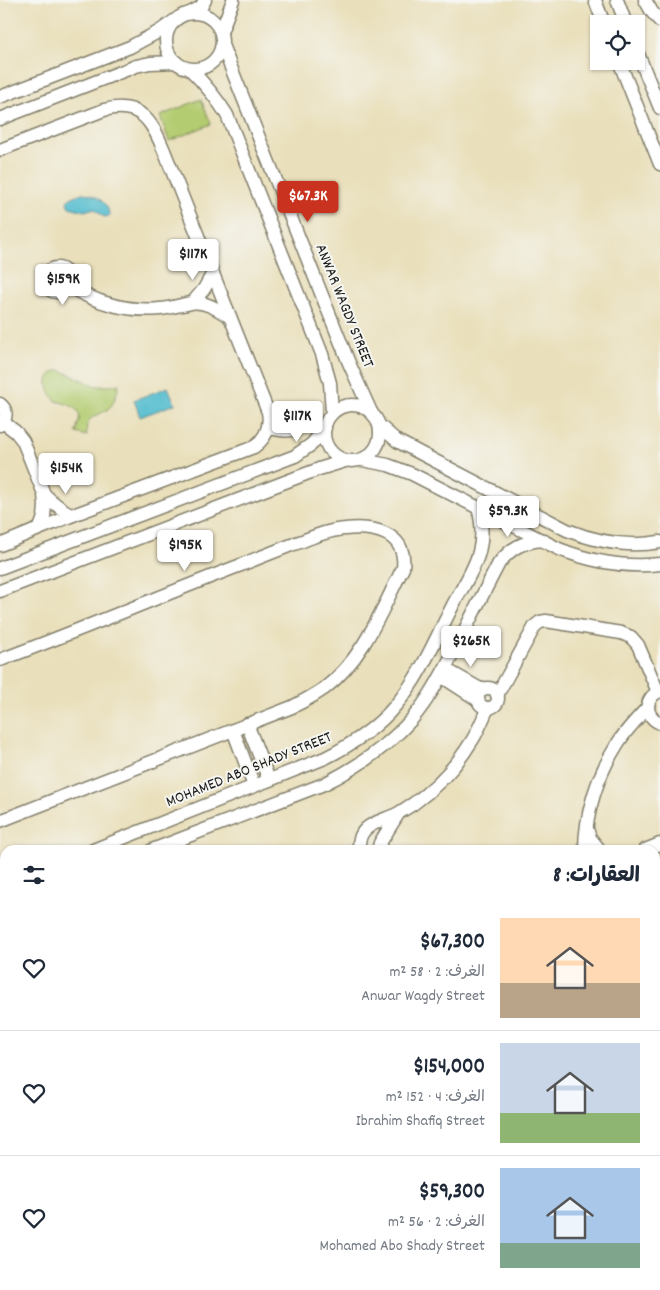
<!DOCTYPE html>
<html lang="ar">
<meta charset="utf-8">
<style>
:root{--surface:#fff;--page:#f6f6f7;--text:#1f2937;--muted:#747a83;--line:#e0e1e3;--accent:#c8321e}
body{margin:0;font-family:Dekko,"Playpen Sans Arabic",sans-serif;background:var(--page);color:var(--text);direction:rtl;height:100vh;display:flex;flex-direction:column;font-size:19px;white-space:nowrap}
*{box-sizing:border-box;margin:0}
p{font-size:16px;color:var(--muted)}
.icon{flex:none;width:28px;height:28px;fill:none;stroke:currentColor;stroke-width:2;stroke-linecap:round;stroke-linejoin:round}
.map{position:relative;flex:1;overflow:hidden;direction:ltr}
.panel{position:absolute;left:0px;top:845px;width:660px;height:445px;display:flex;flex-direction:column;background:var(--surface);border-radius:15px 15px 0 0;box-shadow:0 1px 4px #0004;direction:rtl}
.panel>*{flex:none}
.buttons{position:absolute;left:590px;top:15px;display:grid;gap:10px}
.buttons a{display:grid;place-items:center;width:55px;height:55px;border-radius:0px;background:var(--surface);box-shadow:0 1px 4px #0004;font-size:25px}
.price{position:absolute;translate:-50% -42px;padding:0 11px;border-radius:5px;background:#fff;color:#222;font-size:16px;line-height:32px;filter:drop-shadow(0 1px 2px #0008)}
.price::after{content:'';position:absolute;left:50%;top:30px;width:15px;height:11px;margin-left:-8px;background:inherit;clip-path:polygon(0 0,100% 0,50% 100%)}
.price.selected{background:var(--accent);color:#fff}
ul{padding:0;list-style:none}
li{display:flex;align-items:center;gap:15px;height:125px;padding:0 20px}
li+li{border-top:1px solid var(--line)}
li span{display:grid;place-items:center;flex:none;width:140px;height:100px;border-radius:0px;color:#555}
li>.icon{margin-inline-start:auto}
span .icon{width:60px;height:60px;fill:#fffc;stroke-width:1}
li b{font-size:21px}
h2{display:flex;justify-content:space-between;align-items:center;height:60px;padding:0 20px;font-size:21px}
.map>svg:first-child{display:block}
</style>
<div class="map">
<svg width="660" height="1290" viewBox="0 0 660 1290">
<rect width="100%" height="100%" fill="#f6f6f2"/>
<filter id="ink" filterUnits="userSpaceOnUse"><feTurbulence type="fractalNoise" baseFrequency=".02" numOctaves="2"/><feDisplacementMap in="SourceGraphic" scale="10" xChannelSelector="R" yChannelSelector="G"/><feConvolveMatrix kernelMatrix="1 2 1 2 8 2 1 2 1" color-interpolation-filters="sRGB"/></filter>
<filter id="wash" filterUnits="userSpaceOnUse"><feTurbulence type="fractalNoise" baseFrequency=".0096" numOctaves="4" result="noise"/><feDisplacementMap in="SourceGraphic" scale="20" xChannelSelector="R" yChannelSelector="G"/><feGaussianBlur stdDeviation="1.12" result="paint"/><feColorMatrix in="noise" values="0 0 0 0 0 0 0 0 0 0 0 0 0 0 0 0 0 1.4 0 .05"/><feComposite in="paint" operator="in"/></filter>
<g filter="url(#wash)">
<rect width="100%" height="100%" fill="#e9dfba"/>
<!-- green -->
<g fill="#b4cc71" stroke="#687446">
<path d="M201,99L211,124L169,141L160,116Z"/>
<path d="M60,370L96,386H110L119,384C117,392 115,402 110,407C100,418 83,413 87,436L76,433C76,429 78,425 79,421C82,406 66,404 56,401C47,392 42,374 60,370Z"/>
</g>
<!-- water -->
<g fill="#50bbcd" stroke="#366c74">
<path d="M82,193C94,193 110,203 109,216L104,217L95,209H91L85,211L69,207L67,203L68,200L74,196Z"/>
<path d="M168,387L175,404L140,417L134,400Z"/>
</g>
</g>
<g filter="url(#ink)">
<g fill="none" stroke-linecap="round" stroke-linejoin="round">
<!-- minor casing -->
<g stroke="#827e6b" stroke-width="15">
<g id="minor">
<path d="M595,0L604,24"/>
<path d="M617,0L626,24"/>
<path d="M645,0L652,12L660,21"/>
<path d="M190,13L201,7L205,0"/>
<circle cx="194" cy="41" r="28"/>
<path d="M221,32L233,0"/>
<path d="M222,45L349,363L371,412"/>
<path d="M636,49L660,108"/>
<path d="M619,61L660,164"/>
<path d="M190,69C204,83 216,97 227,115L322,354L330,383L332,413"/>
<path d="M0,97L130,47L160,31L174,21"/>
<path d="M0,119L136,66L150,63L176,62"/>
<path d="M0,150L104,110C142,100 153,124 165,153L268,412C271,427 266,438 254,447L73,515L0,545"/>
<circle cx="57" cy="280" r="12"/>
<path d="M68,285C94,303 129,312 160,309C171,308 180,305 191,303C204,300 219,310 230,317"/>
<path d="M193,302L204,289L213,273"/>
<path d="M0,404C8,410 7,419 0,425"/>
<circle cx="352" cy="433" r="28"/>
<path d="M3,422L16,432L23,441L44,494L45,506L44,517L40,528"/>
<path d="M380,426L397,441L567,530C597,542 627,548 660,542"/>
<path d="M268,428C293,432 293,434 308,413"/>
<path d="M362,460L388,465L412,474L559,549C592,562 625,568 660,564"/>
<path d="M44,494C53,503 62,510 73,515"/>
<path d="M0,568L295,456L312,444L325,428"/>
<path d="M0,591L319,469L345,461"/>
<path d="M0,660C81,630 160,596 241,565C258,558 276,551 294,544C311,538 327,530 345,529C373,526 407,532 403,568C381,611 364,658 325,688C315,695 304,701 292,707L0,821"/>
<path d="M445,669L482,690"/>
<path d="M441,676L478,700"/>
<circle cx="488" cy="698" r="10"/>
<path d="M660,691C644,698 644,716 660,723"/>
<path d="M497,695L535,626L540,622L546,621L621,633L631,637L638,645L658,692"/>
<path d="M247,724L269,780"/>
<path d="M233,730L254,786"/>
<path d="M587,829L590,838L600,850"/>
<path d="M93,850L325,758C351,745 376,729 395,706C420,677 435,640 452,607C461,589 474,571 479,552C483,537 482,522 478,507"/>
<path d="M152,850L324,784C358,767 387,747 412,719C431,697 444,670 458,644C471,617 485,590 499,563C512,547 522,542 543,540"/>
<path d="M359,850C357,824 378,823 397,814C402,811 408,807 413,804C437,787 458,764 473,739C479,729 483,718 488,708"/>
<path d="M378,850L380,843L398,814"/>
<path d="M585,850C585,813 598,774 618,743C626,730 637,719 648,707"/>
<path d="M645,850L660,844"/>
<path d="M0,887L5,885"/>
<path d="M0,910L5,908"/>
<path d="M0,970L5,983"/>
<path d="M655,993L660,991"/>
<path d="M0,1147L5,1150"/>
<path d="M655,1223L660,1221"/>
<path d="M313,1285L315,1290"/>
<path d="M346,1285L348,1290"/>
<path d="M435,1285L442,1290"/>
<path d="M547,1285L549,1290"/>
</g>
</g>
<!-- major casing -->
<g stroke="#827e6b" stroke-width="19">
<g id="major">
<path d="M655,925L660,923"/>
<path d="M655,959L660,957"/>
<path d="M0,1186L5,1184"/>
<path d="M0,1220L5,1218"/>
</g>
</g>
<!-- minor -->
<use href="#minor" stroke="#fff" stroke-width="12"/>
<!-- major -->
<use href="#major" stroke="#fbbe6e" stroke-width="16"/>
</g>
</g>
<g text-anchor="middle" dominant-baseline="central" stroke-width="4" stroke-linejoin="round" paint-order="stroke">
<!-- street labels -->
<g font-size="16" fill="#1c1c1c" stroke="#f6f6f2">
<text transform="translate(344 306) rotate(68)">ANWAR WAGDY STREET</text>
<text transform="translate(249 770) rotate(-22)">MOHAMED ABO SHADY STREET</text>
</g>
</g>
</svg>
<div class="buttons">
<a><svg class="icon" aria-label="locate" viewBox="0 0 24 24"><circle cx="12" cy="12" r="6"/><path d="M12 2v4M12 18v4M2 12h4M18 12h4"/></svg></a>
</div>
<b class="price selected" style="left:308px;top:223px">$67.3K</b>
<b class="price" style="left:193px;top:281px">$117K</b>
<b class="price" style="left:63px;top:306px">$159K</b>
<b class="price" style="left:297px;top:443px">$117K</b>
<b class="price" style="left:66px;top:495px">$154K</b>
<b class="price" style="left:508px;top:538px">$59.3K</b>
<b class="price" style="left:185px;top:572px">$195K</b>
<b class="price" style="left:471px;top:668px">$265K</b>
<section class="panel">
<h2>العقارات: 8<svg class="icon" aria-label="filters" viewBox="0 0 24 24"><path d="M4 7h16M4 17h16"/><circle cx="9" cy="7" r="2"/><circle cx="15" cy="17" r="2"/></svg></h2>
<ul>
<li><span style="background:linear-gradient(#ffd9b3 65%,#b9a48a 0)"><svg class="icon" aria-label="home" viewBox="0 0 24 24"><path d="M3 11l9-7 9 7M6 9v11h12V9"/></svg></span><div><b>$67,300</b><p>الغرف: 2 · 58 m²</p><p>Anwar Wagdy Street</p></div><svg class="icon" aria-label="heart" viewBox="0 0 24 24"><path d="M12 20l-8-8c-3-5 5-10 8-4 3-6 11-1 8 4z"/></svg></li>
<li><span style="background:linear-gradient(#c9d6e8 70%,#8fb573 0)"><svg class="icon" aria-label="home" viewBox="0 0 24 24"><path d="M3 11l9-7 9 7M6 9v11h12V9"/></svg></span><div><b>$154,000</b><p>الغرف: 4 · 152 m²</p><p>Ibrahim Shafiq Street</p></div><svg class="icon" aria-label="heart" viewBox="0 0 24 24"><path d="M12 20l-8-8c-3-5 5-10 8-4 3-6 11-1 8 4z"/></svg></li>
<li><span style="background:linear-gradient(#a9c7e8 75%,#7fa58c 0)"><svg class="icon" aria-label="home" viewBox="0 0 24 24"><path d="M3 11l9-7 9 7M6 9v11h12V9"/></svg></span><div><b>$59,300</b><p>الغرف: 2 · 56 m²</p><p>Mohamed Abo Shady Street</p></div><svg class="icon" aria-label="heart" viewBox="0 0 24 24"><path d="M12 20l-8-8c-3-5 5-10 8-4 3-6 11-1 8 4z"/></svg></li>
</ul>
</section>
</div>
